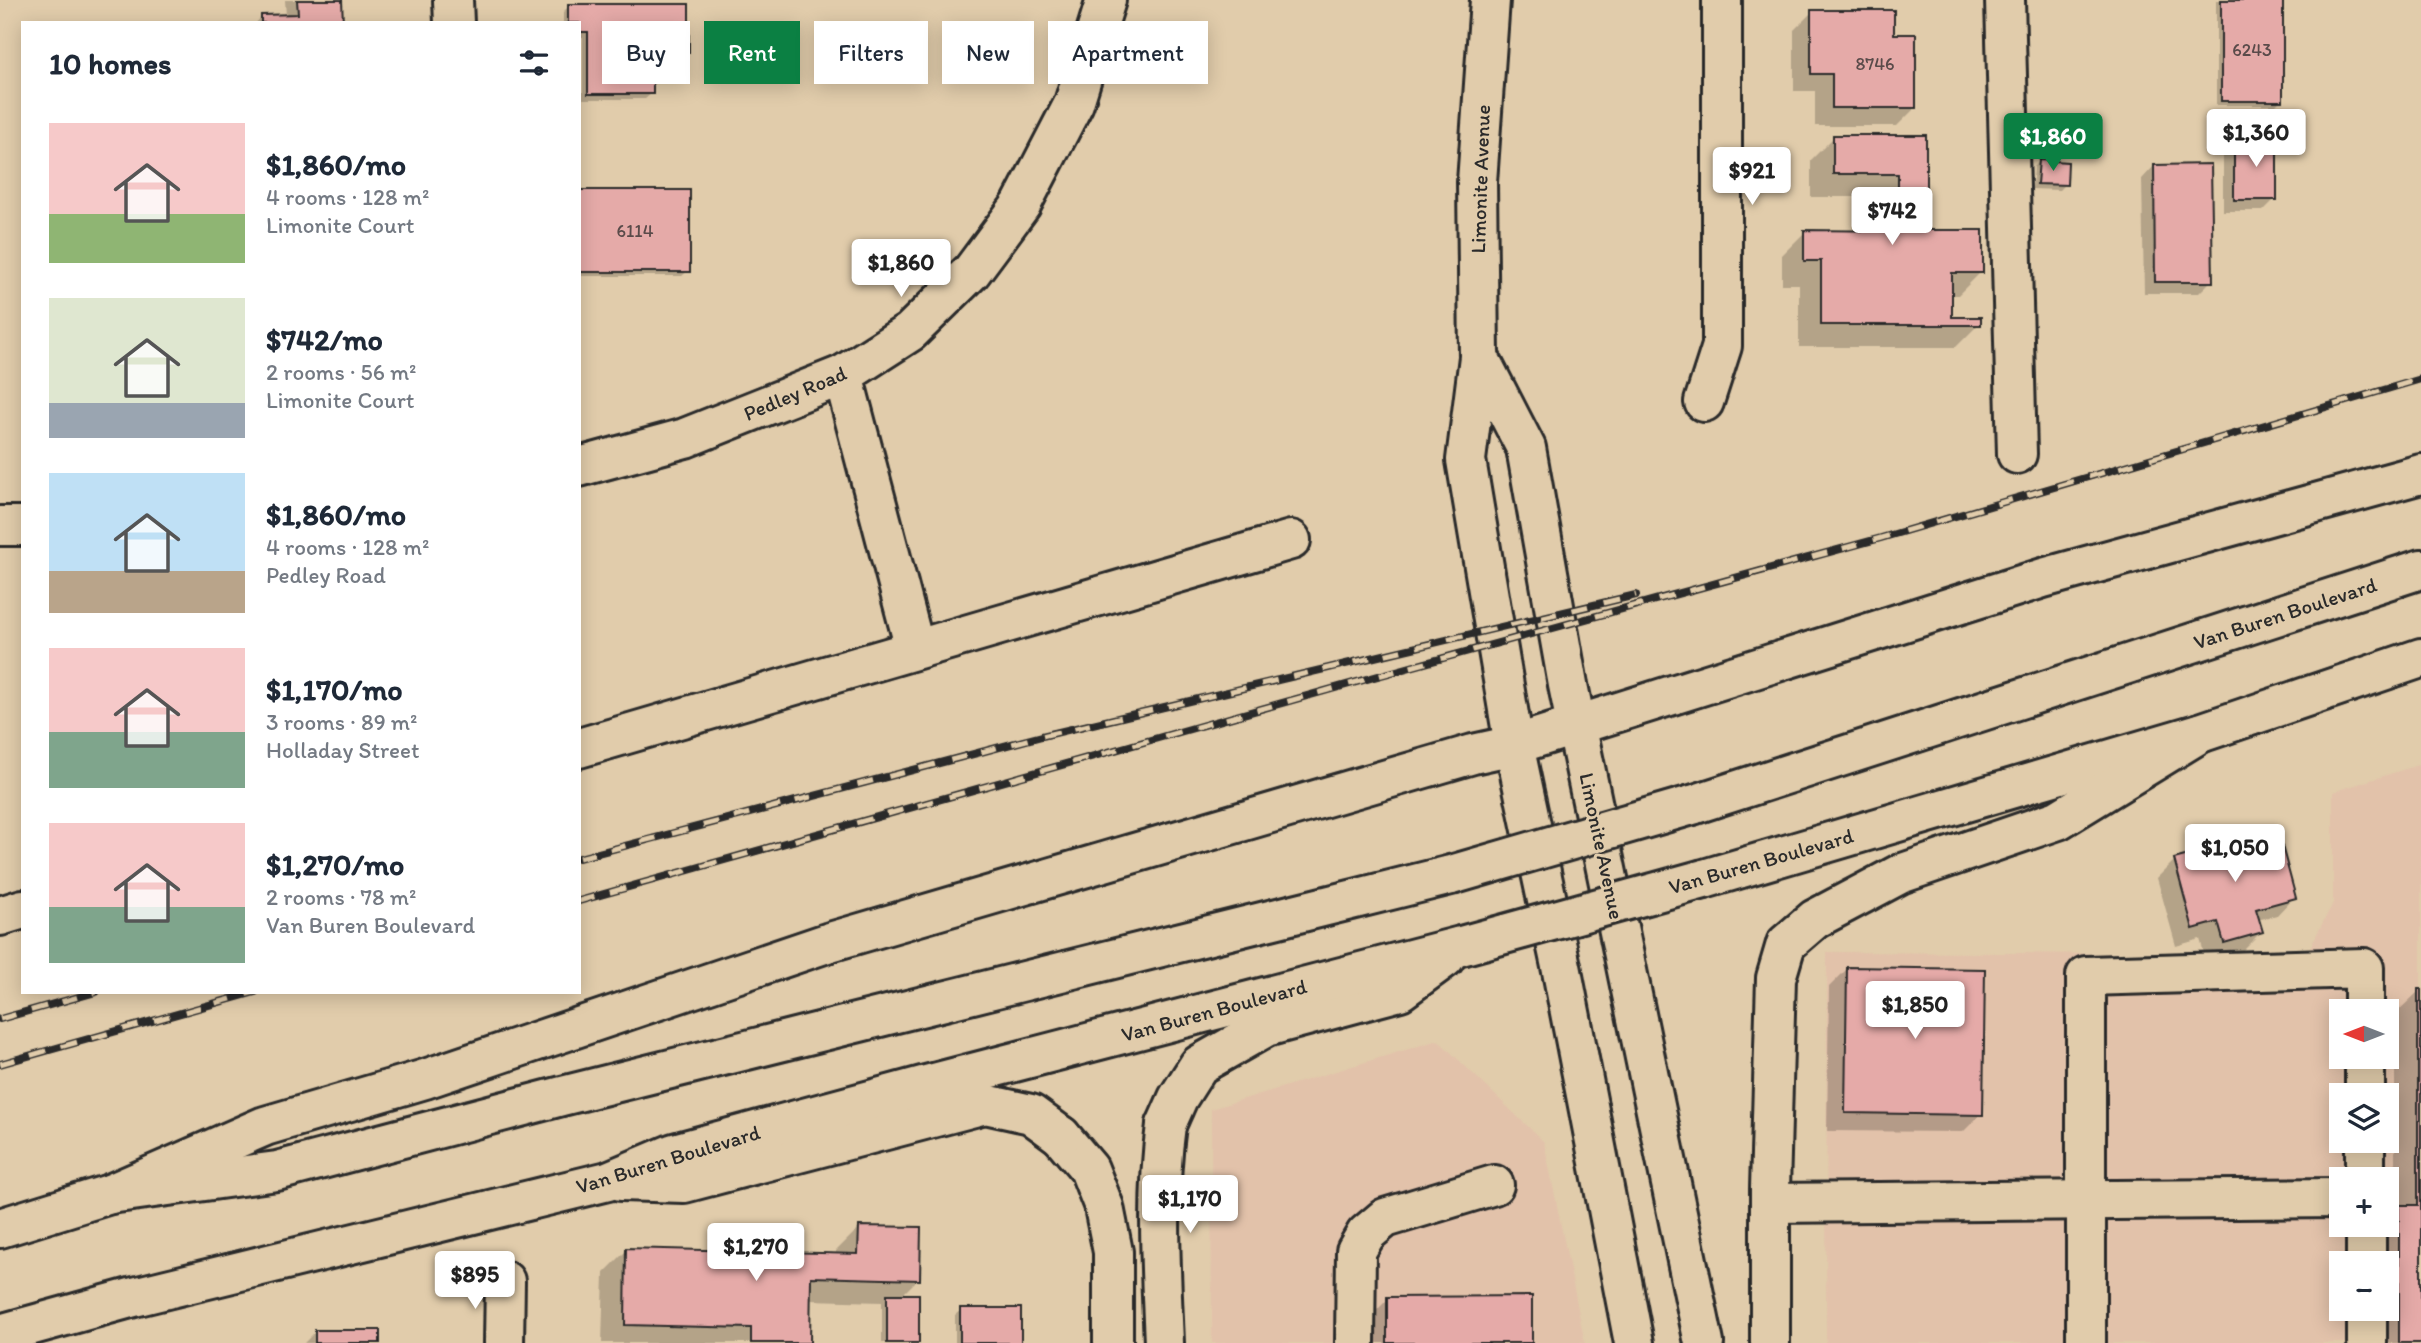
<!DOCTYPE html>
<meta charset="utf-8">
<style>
:root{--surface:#fff;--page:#f6f6f7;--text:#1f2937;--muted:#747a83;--accent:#0b8043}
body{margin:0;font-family:Itim,sans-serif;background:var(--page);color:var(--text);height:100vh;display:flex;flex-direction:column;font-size:26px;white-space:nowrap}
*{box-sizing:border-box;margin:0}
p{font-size:23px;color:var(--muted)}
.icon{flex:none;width:38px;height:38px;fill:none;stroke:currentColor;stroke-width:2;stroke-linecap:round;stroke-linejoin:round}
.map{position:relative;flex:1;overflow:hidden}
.side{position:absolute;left:21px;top:21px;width:560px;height:973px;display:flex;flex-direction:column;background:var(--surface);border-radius:0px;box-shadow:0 4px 18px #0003}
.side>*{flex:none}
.banner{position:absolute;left:602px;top:21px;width:665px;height:63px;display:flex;gap:14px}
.needle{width:46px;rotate:270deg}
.fabs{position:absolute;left:2329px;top:999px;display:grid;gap:14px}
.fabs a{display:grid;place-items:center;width:70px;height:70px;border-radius:0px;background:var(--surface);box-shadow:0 4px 18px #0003;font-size:35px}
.price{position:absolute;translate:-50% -60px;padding:0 16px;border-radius:7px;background:#fff;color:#222;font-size:23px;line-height:46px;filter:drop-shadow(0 2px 4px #0008)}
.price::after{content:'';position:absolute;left:50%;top:42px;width:21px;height:16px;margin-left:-10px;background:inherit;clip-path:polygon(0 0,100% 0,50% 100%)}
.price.active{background:var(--accent);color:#fff}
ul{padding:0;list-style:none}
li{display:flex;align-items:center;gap:21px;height:175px;padding:0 28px}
li span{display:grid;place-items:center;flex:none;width:196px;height:140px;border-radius:0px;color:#555}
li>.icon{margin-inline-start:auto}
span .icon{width:84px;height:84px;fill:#fffc;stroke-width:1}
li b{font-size:30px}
h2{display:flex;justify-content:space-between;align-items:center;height:84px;padding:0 28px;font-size:30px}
.pill{padding:0 24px;border-radius:0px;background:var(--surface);box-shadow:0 4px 18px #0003;font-size:24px;line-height:63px}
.pill.active{background:var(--accent);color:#fff}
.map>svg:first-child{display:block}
</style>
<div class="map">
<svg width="2421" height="1343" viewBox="0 0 2421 1343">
<rect width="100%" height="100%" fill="#e1ccab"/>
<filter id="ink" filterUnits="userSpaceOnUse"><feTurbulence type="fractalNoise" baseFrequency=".0143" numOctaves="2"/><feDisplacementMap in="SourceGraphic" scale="14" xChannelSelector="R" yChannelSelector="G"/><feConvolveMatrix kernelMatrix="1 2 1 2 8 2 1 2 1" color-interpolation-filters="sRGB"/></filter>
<g filter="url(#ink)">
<!-- built -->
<g fill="#e2c2aa" fill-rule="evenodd">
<path d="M2421,764V1343H1826L1827,952L2306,955L2333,903V792ZM2342,1012H2387V1057H2342ZM2342,1096H2387V1141H2342ZM2342,1180H2387V1225H2342ZM2342,1264H2387V1309H2342Z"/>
<path d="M1438,1040L1544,1142L1585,1343H1212L1211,1109Z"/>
</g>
<!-- shadow -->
<g fill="#0003">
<path d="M285,0H341L342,23H256L261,17L286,16Z"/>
<path d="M2216,0H2281V100L2276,105H2216Z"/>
<path d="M569,6L687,51L681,57H651V94L645,99H583V37H579V23H563V12Z"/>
<path d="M1812,12L1893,35L1915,108L1897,126H1815V91H1794V30Z"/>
<path d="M1834,137H1925V232L1981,272L1958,295H1951V319L1979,324L1956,347H1799V284H1782V255L1805,232H1876V197H1811V160Z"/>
<path d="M2235,139L2275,199L2263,211H2223V151Z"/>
<path d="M2039,162L2065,184L2059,190L2032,189L2034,167Z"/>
<path d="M2154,166L2211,281L2199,293H2144L2142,179Z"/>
<path d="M579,192L688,271L682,276H579Z"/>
<path d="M2175,860L2294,897L2277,915L2257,920L2261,932L2243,950L2206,960L2200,939L2176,946L2157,878Z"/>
<path d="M1847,969L1981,1114L1963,1132L1827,1131L1829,987Z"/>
<path d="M2419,991H2421V1343H2377V1309H2387V1264H2377L2382,1225H2387V1220L2395,1211V1014Z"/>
<path d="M859,1228L918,1279L901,1296L917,1343H882V1302L809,1300L808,1343H602L604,1273L627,1250L836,1255V1251Z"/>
<path d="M1388,1299L1531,1343H1370V1317Z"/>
<path d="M961,1310L1019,1343H955V1315Z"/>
<path d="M315,1332L378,1343H304Z"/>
</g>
<!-- building -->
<g fill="#e5aaa8" stroke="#2b2b2b" stroke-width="2">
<path d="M297,0H342L343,23H261V15L298,14Z"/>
<rect x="2221" y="0" width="62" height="101"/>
<path d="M568,4H689V52H653V94H588V32H579V23H568Z"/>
<path d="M1811,10H1894V34H1916V108H1832V74H1811Z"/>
<path d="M1833,135H1926V230H1983V273H1952V317H1981V325H1821V261H1804V230L1898,231V174H1833Z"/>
<rect x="2234" y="138" width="43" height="62"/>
<path d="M2039,160L2068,162L2067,185L2037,184Z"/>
<path d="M2211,164L2213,282H2155L2154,165Z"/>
<rect x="579" y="190" width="111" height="82"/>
<path d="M2278,831L2296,898L2256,909L2263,932L2224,943L2218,922L2193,929L2174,859Z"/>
<path d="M1847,967L1985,969L1983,1115L1845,1113Z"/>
<path d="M2418,989H2421V1343H2399V1205H2418Z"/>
<path d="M859,1226L921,1227L920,1280L811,1277L810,1343H751V1328L625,1325L626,1248L858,1254Z"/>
<rect x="887" y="1294" width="32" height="49"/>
<path d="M1532,1296V1343H1387V1297Z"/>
<rect x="960" y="1308" width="61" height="35"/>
<rect x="315" y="1330" width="65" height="13"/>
</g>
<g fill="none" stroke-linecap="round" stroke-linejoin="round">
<!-- minor casing -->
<g stroke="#2b2b2b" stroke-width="44">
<g id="minor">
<path d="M453,0L454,23"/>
<path d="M2005,0L2017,454"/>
<path d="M843,375L915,649"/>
<path d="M1704,402L1722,346V0"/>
<path d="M579,467L685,438L843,375L910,332L972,271L1021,205L1074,103L1106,0"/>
<path d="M0,526H23"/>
<path d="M579,748L1291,540"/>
<path d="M0,916L23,909"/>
<path d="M2365,1057V1096"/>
<path d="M1061,1136L1089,1169L1104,1207L1113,1252V1343"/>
<path d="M2365,1141V1180"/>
<path d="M1770,1203L2342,1198"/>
<path d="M2366,1225V1264"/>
<path d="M2367,1309V1343"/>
<path d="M504,1343L505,1281"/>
<path d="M1164,1343C1161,1270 1156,1197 1166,1125"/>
<path d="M1355,1343L1356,1251L1366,1234L1385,1218L1494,1185"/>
<path d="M2086,1343V976L2364,968V1012"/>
</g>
</g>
<!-- major casing -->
<g stroke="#2b2b2b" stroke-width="44">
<g id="major">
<path d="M1490,0L1477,182L1479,357L1466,460L1514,745L1562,971L1634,1343"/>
<path d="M1479,357L1526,448L1568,685L1704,1343"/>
<path d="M1692,805L2421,569"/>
<path d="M1704,879L2200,733L2421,658"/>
<path d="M1166,1125L1178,1098L1199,1065L1266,1027L1400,991L1445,958"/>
<path d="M621,1181L684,1183L985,1104L1031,1114L1061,1136"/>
<path d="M110,1194L265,1126L425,1079L830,942L1473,754L1514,745L2043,578L2421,474"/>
<path d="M0,1228L110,1194L277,1171L562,1096L1451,875"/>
<path d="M0,1334L134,1297L608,1181L674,1153L926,1085L1461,946"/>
<path d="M1770,1343V1189L1776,978L1786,944L1815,919L1900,874L2058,820L2200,733"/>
</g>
</g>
<!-- minor -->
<use href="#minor" stroke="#e1ccab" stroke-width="38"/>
<!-- major -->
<use href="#major" stroke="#e1ccab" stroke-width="38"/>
<!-- rail casing -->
<g stroke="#2b2b2b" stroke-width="8">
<g id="rail">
<path d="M579,858L1042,736L1636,595"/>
<path d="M579,901L1378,676L1881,538L2421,379"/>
<path d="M0,1019L96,992"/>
<path d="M0,1064L255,992"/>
</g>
</g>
<!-- rail -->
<use href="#rail" stroke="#e1ccab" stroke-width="5" stroke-dasharray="16" stroke-linecap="butt"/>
<!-- major-bridge casing -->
<g stroke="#2b2b2b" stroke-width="44" stroke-linecap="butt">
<g id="major-bridge">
<path d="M1451,875L1692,805"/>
<path d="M1461,946L1704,879"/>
</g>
</g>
<!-- major-bridge -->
<use href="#major-bridge" stroke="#e1ccab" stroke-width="38"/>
</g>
</g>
<g text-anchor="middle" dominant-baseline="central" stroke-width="6" stroke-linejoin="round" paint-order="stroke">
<!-- number labels -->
<g font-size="18" fill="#5a4b4a">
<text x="2252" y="50">6243</text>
<text x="1875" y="64">8746</text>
<text x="635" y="231">6114</text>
</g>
<!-- street labels -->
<g font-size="21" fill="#2b2b2b" stroke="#e1ccab">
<text transform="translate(1480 179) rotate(-88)">Limonite Avenue</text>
<text transform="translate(795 393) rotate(-23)">Pedley Road</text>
<text transform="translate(2285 613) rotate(-18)">Van Buren Boulevard</text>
<text transform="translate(1602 846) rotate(78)">Limonite Avenue</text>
<text transform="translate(1761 861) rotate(-16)">Van Buren Boulevard</text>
<text transform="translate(1214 1010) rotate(-15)">Van Buren Boulevard</text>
<text transform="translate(668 1159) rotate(-17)">Van Buren Boulevard</text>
</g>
</g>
</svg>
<div class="fabs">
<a><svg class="needle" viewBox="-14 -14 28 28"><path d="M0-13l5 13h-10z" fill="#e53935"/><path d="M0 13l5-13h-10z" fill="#747a83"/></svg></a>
<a><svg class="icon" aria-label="layers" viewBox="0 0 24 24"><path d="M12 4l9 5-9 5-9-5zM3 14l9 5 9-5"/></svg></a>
<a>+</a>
<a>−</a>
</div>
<b class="price" style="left:2256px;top:169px">$1,360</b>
<b class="price active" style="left:2053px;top:173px">$1,860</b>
<b class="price" style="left:1752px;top:207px">$921</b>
<b class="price" style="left:1892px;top:247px">$742</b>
<b class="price" style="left:901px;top:299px">$1,860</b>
<b class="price" style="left:2235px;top:884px">$1,050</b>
<b class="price" style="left:1915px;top:1041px">$1,850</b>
<b class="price" style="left:1190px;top:1235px">$1,170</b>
<b class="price" style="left:756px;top:1283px">$1,270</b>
<b class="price" style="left:475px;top:1311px">$895</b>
<div class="banner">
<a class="pill">Buy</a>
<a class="pill active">Rent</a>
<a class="pill">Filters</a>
<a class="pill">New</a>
<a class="pill">Apartment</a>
</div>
<section class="side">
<h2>10 homes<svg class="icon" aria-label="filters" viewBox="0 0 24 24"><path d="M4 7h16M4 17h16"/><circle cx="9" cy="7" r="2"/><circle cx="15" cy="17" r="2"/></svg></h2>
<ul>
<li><span style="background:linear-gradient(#f6c9c9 65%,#8fb573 0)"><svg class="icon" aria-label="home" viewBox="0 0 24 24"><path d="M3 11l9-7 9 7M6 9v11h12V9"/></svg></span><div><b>$1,860/mo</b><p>4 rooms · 128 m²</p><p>Limonite Court</p></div></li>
<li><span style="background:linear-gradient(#dfe7d0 75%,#9aa5b1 0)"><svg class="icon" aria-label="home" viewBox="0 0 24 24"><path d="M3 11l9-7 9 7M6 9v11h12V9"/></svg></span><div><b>$742/mo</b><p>2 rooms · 56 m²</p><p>Limonite Court</p></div></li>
<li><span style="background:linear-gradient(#bfe0f5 70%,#b9a48a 0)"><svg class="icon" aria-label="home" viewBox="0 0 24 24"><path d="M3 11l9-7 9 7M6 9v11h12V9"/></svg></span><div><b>$1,860/mo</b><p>4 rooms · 128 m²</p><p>Pedley Road</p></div></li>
<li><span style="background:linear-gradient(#f6c9c9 60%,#7fa58c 0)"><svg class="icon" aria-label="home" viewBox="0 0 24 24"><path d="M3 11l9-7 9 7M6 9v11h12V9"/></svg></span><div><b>$1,170/mo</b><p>3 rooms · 89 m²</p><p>Holladay Street</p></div></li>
<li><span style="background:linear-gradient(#f6c9c9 60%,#7fa58c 0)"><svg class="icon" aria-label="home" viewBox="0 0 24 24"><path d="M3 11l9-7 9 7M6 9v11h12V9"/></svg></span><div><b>$1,270/mo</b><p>2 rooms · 78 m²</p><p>Van Buren Boulevard</p></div></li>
</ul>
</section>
</div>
